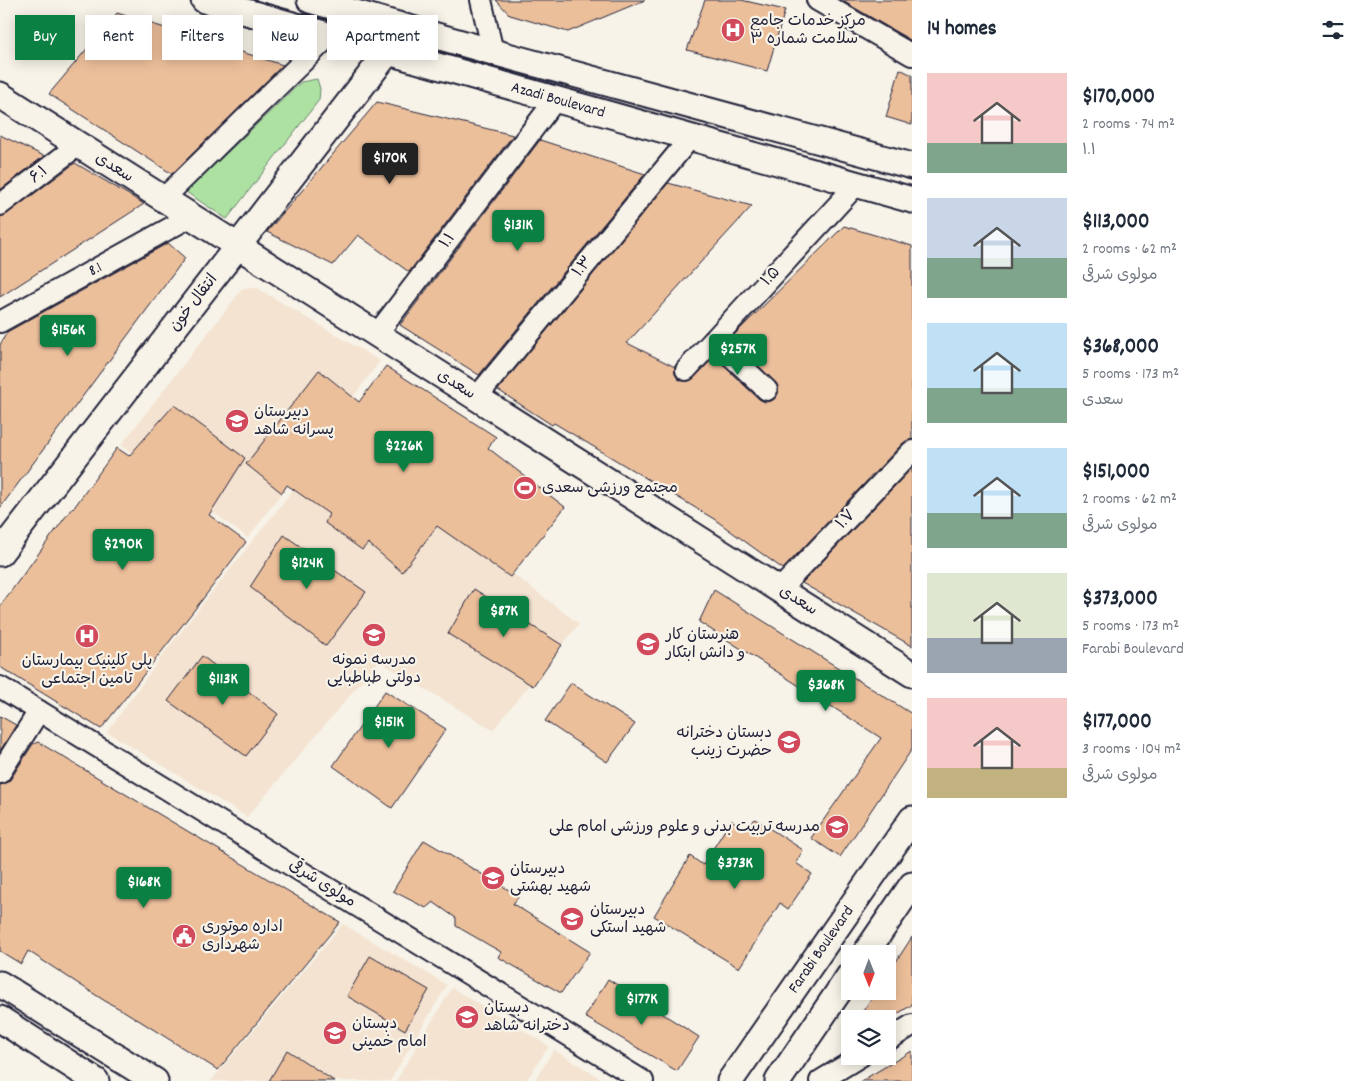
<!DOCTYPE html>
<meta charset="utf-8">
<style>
:root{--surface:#fff;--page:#f6f6f7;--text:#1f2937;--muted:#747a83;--accent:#0b8043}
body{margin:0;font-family:Dekko,"Playpen Sans Arabic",sans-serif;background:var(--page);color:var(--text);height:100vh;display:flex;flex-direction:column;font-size:19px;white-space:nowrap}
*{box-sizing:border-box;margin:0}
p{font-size:16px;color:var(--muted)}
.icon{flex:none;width:28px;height:28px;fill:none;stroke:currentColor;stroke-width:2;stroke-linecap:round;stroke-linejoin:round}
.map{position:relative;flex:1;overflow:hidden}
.side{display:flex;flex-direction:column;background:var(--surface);width:450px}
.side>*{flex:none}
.hud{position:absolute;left:15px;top:15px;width:475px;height:45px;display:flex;gap:10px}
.needle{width:32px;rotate:179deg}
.controls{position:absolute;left:841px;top:945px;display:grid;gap:10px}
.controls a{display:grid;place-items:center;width:55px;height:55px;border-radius:0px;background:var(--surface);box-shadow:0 2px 12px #0003;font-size:25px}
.price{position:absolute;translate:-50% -42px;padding:0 11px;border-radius:5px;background:var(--accent);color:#fff;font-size:16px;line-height:32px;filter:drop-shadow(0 1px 2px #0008)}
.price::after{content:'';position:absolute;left:50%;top:30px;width:15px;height:11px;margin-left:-8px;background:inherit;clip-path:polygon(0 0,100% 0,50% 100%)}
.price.selected{background:#222;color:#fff}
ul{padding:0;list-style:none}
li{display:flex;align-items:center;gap:15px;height:125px;padding:0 15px}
li span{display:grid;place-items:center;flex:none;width:140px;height:100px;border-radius:0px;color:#555}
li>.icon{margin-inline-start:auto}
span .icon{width:60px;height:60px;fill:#fffc;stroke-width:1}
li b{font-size:21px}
h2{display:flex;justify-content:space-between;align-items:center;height:60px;padding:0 15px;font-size:21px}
.pill{padding:0 18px;border-radius:0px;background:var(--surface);box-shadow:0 2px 12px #0003;font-size:18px;line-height:45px}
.pill.selected{background:var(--accent);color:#fff}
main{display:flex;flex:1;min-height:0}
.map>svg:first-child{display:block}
</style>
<main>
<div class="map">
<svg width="912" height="1081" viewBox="0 0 912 1081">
<rect width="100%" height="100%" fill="#f7f3e8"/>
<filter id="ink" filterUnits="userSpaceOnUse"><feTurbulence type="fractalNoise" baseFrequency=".02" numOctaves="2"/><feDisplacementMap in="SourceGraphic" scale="10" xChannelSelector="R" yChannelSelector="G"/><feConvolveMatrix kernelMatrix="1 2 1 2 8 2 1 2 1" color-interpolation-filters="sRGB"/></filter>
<g filter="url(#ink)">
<!-- built -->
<g fill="#f4e3d1">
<path d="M243,288H257L380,361L248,538L121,445Z"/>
<path d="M334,438L579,624L493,730L379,661L247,817L107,732L168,648Z"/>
<path d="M343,924L447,985L390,1081H211Z"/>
<path d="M452,988L549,1046L526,1081H396Z"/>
<path d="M554,1050L605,1081H534Z"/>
</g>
<!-- green -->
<path fill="#ade1a2" stroke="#68826e" d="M317,79L320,89L319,100L227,219L186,192L301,82Z"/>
<!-- building -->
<g fill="#ecbf9b" stroke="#22223b">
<path d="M496,0H645L568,32L510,15Z"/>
<path d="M705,0H741L785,10L767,71L687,50Z"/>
<path d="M841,0H912V41Z"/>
<path d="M117,13L283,65L172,174L49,94Z"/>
<path d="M900,69L912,75V125L886,117Z"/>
<path d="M377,102L513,135L409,272L358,235L333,265L267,232Z"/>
<path d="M0,135L44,156L0,190Z"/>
<path d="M540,140L645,174L479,375L400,325Z"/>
<path d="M75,163L144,204L0,297V217L7,214Z"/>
<path d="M668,183L752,206L627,343L675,367V374L678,379L683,381H689L694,378L714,357L759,399L765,402L771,401L775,398L778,393V387L775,382L730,339L844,226L912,246V439L903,443L783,569L714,519L554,423L552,425L498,390Z"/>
<path d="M168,243L185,258L0,508V345L7,332Z"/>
<path d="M386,366L496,437L488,448L565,507L510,577L437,526L402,572L368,543L362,550L325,523L329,514L287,485L282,493L246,464L319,370L359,402Z"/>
<path d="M174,405L245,458L209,515L246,542L202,600L101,729L0,667V606L72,508L73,509L117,448L129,456Z"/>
<path d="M912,468V646L802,583Z"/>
<path d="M284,535L366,592L326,646L250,587Z"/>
<path d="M474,589L562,645L533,686L448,634Z"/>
<path d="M714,590L912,714V749L840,857L811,838L881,738L699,622Z"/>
<path d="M202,656L278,714L246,756L168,701Z"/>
<path d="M571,683L635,724L607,762L545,721Z"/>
<path d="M385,691L446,729L392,808L333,766Z"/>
<path d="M0,716L16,725L0,751Z"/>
<path d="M38,742L340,922L218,1070L124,1011L105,1001L28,951L21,964L0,951V785L5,784L10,780L33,744Z"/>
<path d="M755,819L803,850L796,863L812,874L788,909L780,903L739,968L654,916L690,856L703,865L731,820L745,829Z"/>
<path d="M424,840L519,896L513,904L590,952L561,993L498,957L501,952L456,926V918L433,902L426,908L393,891Z"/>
<path d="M912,937V1005L889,1019H858L876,991H888V974Z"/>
<path d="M370,956L429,990L405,1030L347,996Z"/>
<path d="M608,979L699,1037L677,1071L585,1017Z"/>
<path d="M287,1050L334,1081H269Z"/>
<path d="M912,1051V1081H861Z"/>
</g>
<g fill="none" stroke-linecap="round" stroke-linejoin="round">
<!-- minor casing -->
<g stroke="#22223b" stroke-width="24">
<g id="minor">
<path d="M481,0L493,52"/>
<path d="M817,0L912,55"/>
<path d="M163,199L330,35"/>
<path d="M0,205L78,145"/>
<path id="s1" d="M0,322L190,217"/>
<path d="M377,334L556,99"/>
<path d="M714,340L767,390"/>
<path d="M686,370L857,184"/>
<path d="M476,398L691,137"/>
<path d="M779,590L912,451"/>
<path d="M0,687L643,1081"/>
<path d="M0,773L39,711"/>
<path d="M888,1040L912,1025"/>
<path d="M820,1081L861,1056"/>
</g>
</g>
<!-- major casing -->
<g stroke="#22223b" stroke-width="29">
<g id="major">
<path id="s2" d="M204,0L912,200"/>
<path d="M310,0L493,52L912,166"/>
<path d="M0,95L912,674"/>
<path d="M0,553L388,52"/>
<path d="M865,954L912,885"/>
<path d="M0,984L155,1081"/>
<path d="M0,1019L96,1081"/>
<path id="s3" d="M730,1081L912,819"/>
<path d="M778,1081L850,975"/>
</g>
</g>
<!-- minor -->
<use href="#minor" stroke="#f7f3e8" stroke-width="20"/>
<!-- major -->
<use href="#major" stroke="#f7f3e8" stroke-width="25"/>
</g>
</g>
<!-- icons -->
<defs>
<g id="hospital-disc" transform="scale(1.25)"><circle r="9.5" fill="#d1495b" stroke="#f7f3e8"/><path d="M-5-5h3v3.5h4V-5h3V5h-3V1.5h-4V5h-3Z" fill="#fff"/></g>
<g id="school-disc" transform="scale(1.25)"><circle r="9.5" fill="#d1495b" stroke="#f7f3e8"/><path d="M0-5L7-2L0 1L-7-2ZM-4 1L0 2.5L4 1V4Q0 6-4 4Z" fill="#fff"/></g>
<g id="stadium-disc" transform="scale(1.25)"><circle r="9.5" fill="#d1495b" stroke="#f7f3e8"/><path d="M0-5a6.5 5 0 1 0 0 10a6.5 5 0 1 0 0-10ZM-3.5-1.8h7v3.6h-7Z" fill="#fff"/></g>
<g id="civic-disc" transform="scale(1.25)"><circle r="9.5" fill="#d1495b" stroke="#f7f3e8"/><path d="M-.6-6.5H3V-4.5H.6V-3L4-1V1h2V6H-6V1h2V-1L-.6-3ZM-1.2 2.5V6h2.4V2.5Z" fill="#fff"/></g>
</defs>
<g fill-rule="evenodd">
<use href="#hospital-disc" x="733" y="30"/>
<use href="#school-disc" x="237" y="421"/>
<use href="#stadium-disc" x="525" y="488"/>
<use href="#school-disc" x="374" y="635"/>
<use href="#hospital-disc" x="87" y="636"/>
<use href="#school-disc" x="648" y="644"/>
<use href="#school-disc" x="789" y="742"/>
<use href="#school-disc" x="837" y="827"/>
<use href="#school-disc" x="493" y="878"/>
<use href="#school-disc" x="572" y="919"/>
<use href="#civic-disc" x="184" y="936"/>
<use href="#school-disc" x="467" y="1017"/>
<use href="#school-disc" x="335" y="1033"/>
</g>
<g text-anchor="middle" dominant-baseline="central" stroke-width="4.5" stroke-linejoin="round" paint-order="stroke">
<!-- poi labels -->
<g font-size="16" fill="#22223b" stroke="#f7f3e8" text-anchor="start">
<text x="750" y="21">مرکز خدمات جامع<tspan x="750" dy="18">سلامت شماره ۳</tspan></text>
<text x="254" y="412">دبیرستان<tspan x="254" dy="18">پسرانه شاهد</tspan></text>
<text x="542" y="488">مجتمع ورزشی سعدی</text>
<text x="666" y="635">هنرستان کار<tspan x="666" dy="18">و دانش ابتکار</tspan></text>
<text x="374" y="660" text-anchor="middle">مدرسه نمونه<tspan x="374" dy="18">دولتی طباطبایی</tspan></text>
<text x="87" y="661" text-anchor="middle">پلی کلینیک بیمارستان<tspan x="87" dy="18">تامین اجتماعی</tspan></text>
<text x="772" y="733" text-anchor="end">دبستان دخترانه<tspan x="772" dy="18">حضرت زینب</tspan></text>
<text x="820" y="827" text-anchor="end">مدرسه تربیت بدنی و علوم ورزشی امام علی</text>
<text x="510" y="869">دبیرستان<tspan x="510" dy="18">شهید بهشتی</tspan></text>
<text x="590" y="910">دبیرستان<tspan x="590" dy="18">شهید استکی</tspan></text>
<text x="202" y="927">اداره موتوری<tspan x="202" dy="18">شهرداری</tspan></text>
<text x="484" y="1008">دبستان<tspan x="484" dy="18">دخترانه شاهد</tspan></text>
<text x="352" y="1024">دبستان<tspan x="352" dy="18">امام خمینی</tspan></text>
</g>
<!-- street labels -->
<g font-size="16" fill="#22223b" stroke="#f7f3e8">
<text stroke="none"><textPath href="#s2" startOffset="368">Azadi Boulevard</textPath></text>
<text transform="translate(114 168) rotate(32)">سعدی</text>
<text transform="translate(39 175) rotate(-38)">۶.۱</text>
<text transform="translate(448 241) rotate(-53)">۱.۱</text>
<text transform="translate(583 267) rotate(-51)">۱.۳</text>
<text stroke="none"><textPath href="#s1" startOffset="109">8.1</textPath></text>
<text transform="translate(771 277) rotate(-47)">۱.۵</text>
<text transform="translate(194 303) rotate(-52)">انتقال خون</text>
<text transform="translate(456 385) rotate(32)">سعدی</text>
<text transform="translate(846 520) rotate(-46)">۱.۷</text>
<text transform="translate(798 601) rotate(32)">سعدی</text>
<text transform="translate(322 884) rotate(32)">مولوی شرقی</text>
<text stroke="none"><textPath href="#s3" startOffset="160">Farabi Boulevard</textPath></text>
</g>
</g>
</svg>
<div class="controls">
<a><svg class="needle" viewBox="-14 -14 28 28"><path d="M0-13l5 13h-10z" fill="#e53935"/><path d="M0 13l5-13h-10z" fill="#747a83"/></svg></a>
<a><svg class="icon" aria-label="layers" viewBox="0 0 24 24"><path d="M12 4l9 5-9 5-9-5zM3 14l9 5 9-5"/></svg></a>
</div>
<b class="price selected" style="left:390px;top:185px">$170K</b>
<b class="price" style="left:518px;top:252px">$131K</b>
<b class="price" style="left:68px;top:357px">$156K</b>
<b class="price" style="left:738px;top:376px">$257K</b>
<b class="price" style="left:404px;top:473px">$226K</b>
<b class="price" style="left:123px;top:571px">$290K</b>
<b class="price" style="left:307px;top:590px">$124K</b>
<b class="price" style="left:504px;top:638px">$87K</b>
<b class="price" style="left:223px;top:706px">$113K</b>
<b class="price" style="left:826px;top:712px">$368K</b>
<b class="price" style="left:389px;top:749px">$151K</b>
<b class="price" style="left:735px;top:890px">$373K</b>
<b class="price" style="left:144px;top:909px">$168K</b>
<b class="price" style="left:642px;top:1026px">$177K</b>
<div class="hud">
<a class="pill selected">Buy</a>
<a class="pill">Rent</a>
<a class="pill">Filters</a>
<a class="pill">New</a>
<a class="pill">Apartment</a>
</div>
</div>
<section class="side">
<h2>14 homes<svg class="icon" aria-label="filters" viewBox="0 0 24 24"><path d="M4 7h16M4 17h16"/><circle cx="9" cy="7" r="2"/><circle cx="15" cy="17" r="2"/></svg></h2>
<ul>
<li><span style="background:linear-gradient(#f6c9c9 70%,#7fa58c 0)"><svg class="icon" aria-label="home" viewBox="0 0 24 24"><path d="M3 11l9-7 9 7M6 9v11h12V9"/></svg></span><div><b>$170,000</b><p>2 rooms · 74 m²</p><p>۱.۱</p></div></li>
<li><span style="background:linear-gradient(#c9d6e8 60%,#7fa58c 0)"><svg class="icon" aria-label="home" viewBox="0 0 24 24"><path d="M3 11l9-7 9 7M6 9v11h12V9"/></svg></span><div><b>$113,000</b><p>2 rooms · 62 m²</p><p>مولوی شرقی</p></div></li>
<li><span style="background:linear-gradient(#bfe0f5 65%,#7fa58c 0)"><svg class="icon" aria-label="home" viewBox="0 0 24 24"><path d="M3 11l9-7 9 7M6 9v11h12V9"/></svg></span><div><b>$368,000</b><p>5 rooms · 173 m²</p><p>سعدی</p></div></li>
<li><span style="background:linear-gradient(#bfe0f5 65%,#7fa58c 0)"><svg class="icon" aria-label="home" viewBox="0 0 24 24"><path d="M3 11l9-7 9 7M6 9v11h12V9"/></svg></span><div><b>$151,000</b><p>2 rooms · 62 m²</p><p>مولوی شرقی</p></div></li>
<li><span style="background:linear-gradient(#dfe7d0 65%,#9aa5b1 0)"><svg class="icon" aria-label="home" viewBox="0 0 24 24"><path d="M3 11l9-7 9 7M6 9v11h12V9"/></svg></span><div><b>$373,000</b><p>5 rooms · 173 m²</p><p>Farabi Boulevard</p></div></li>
<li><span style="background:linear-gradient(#f6c9c9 70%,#c2b280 0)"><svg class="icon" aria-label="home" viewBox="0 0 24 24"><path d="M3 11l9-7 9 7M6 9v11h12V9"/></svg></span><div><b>$177,000</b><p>3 rooms · 104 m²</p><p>مولوی شرقی</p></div></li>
</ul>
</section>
</main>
